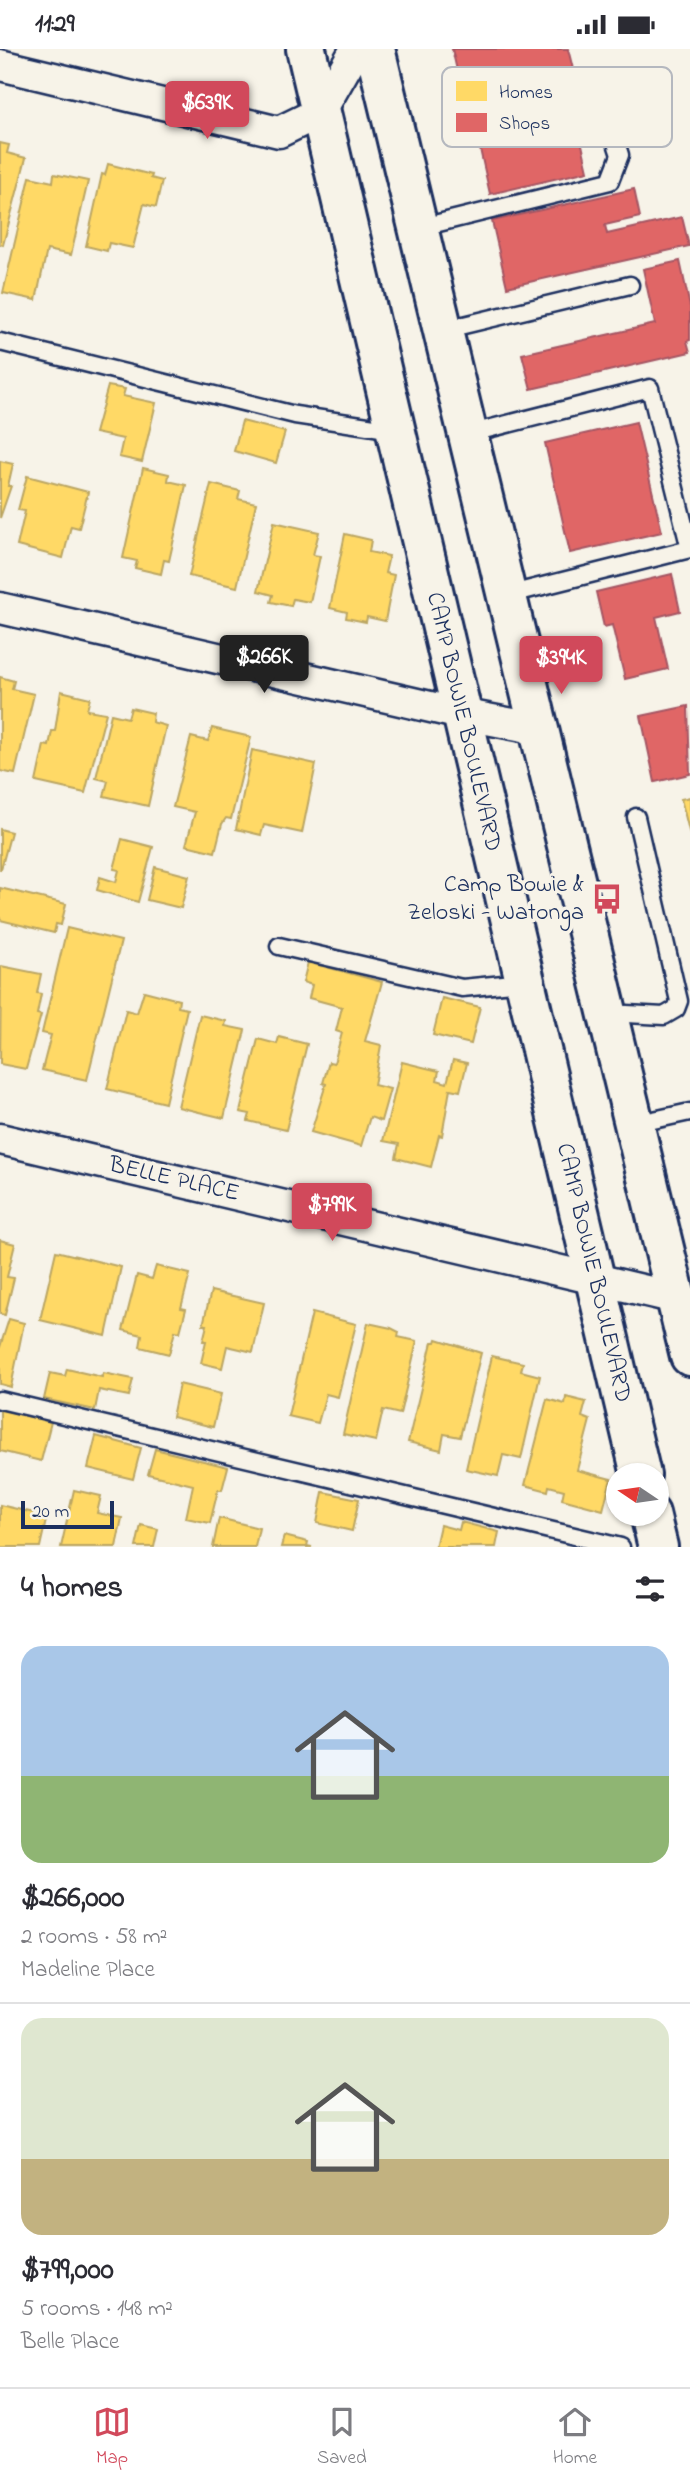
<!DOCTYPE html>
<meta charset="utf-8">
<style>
:root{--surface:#fff;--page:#f7f7f7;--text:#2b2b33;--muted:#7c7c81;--line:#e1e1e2;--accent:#d1495b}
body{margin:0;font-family:"Indie Flower",sans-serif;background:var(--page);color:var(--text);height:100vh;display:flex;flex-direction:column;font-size:26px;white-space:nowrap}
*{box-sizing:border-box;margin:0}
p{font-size:23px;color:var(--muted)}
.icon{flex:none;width:38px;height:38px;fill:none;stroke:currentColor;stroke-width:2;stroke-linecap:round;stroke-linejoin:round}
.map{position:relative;height:1498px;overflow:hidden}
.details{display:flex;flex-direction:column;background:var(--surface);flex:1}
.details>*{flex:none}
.needle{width:46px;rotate:283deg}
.buttons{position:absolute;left:606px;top:1414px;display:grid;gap:14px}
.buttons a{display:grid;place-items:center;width:63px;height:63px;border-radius:50%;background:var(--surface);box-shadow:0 2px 5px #0004;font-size:35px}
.scale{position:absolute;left:21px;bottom:18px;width:93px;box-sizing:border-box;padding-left:7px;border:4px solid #1b2f5e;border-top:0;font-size:19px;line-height:24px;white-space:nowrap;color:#1b2f5e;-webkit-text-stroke:5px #f7f3e8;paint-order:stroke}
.price{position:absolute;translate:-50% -60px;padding:0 16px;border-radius:7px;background:var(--accent);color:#fff;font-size:23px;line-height:46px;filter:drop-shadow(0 2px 4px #0008)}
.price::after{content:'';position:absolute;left:50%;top:42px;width:21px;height:16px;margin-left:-10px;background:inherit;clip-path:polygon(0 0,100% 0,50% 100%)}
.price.selected{background:#222;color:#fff}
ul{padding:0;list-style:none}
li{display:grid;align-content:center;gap:14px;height:371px;padding:0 21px}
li+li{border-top:2px solid var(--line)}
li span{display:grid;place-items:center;height:217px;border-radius:21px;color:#555}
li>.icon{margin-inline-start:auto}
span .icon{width:126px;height:126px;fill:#fffc;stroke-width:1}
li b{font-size:30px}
h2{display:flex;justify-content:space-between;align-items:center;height:84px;padding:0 21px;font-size:30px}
.status{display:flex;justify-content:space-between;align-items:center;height:49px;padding:0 35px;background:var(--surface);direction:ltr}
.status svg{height:19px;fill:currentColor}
.menu{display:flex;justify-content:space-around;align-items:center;height:98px;border-top:2px solid var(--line);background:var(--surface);font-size:19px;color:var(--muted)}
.menu a{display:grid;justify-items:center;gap:4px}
.menu .selected{color:var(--accent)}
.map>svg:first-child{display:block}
</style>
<div class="status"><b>11:29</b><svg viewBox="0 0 49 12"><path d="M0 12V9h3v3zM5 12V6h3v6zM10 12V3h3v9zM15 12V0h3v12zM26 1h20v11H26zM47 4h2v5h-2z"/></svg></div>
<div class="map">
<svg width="690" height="1498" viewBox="0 0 690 1498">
<rect width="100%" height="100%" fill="#f7f3e8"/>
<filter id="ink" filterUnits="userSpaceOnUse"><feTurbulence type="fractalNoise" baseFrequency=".0143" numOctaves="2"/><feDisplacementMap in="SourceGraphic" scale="14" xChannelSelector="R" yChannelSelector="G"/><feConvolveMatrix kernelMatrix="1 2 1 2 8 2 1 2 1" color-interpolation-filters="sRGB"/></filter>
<g filter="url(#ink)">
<!-- homes -->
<g fill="#ffd966" stroke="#bba664" stroke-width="2">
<path d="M0,94L9,96L7,104L26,109L3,196L0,195Z"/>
<path d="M108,115L152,126L151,129L162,132L156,158L144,155L133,199L109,194L107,202L86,197L102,125L105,126Z"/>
<path d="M54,125L88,132L71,206L47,201L36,251L3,244L30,128L53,133Z"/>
<path d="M108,337L125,340L123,347L156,354L142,413L119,408L123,390L95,384Z"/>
<path d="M242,372L285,383L276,414L234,402Z"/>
<path d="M0,412L13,415L8,437H11L0,469Z"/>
<path d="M143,419L169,425L168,432L186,436L169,512L164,511L161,525L135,519L137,512L123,509Z"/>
<path d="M27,427L88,443L79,479L71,477L63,509L17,497L25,462L18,461Z"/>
<path d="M211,435L240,442L238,450L256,454L237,538L189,527Z"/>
<path d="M274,473L319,483L313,506L320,507L310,553L293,550L291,557L271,553L273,546L258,542Z"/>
<path d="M345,485L371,491L369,503L389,507L385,524L394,526L385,572L367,568L366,573L346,569L347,563L330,559Z"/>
<path d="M0,628L14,632L12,640L34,645L15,725L0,722Z"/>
<path d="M61,642L90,649L87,661L106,664L85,744L36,733L44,696L49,697L52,682H55Z"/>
<path d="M131,659L153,664L152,673L166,677L148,757L104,747L108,732L96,729L111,665L128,669Z"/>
<path d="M212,679L251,688L231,770L226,769L222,775L215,803L186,796L195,763L173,758L191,688L208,692Z"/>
<path d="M252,701L316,715L302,784L264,776L261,786L236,780Z"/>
<path d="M690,748V786L681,750Z"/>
<path d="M0,780L11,783L1,820H0Z"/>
<path d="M122,790L153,798L138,853L97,841L100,828L116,833L119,821L114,820Z"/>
<path d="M155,818L189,827L181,859L147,851Z"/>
<path d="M0,839L66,855L61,876L56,875L54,884L0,871Z"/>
<path d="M67,879L121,892L87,1031L42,1021L51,986L42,984Z"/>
<path d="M308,913L382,933L365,992L381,996L374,1036L390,1040L381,1072L370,1068L361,1097L311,1083L326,1035L323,1034L329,1013L334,1014L342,984L336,982L342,958L309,949L312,936L303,933Z"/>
<path d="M1,917L41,925L37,944L41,945L37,965L41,966L26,1020L0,1015Z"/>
<path d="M144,942L179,951L178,958L187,960L165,1054L107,1040L126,961L137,964Z"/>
<path d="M442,949L480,958L471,995L433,986Z"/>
<path d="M200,966L226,972L225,977L245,981L224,1069L178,1058Z"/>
<path d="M279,988L307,995L286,1081L248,1072L250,1065L240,1063L258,990L277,995Z"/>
<path d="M453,1011L467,1014L460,1042L450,1040L442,1087L439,1086L431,1118L396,1109L399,1095L383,1092L402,1013L439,1022L437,1031L447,1034Z"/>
<path d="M0,1191L15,1195L7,1228L14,1229L5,1266L0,1265Z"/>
<path d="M56,1202L121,1218L106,1287L40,1271Z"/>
<path d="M156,1217L190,1225L181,1259L186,1260L180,1283L175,1282L169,1305L140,1298L142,1286L123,1281L137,1226L152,1230Z"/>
<path d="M211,1242L264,1254L253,1303L227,1297L222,1319L201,1314L206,1292H203L207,1276H203Z"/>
<path d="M312,1264L356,1275L338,1348L326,1345L318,1374L288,1367Z"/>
<path d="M9,1270L24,1274L11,1338L0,1335V1298Z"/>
<path d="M368,1274L391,1279L399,1283L398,1288L417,1292L400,1365L383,1361L376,1392L343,1385Z"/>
<path d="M437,1290L481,1304L460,1388L444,1385L441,1401L408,1393L432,1293H436Z"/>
<path d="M492,1307L523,1314L521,1322L540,1327L521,1410L503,1406L498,1427L466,1420Z"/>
<path d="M67,1320L102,1328L103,1324L133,1330L129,1347L99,1341L95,1361L44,1350L50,1324L65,1327Z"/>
<path d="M179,1335L221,1345L213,1378L172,1368Z"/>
<path d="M566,1348L586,1353L582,1368L590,1371L577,1421L611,1430L603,1461L562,1450L564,1441L549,1437L548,1442L525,1436L547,1350L565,1355Z"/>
<path d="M0,1360L51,1373L41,1412L0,1402Z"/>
<path d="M96,1387L141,1399L133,1430L88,1419Z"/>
<path d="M155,1400L228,1418L222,1441H218L210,1474L186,1469L193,1436L148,1425Z"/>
<path d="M74,1441L101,1447L97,1464L122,1469L116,1498H61Z"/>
<path d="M323,1443L359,1450L352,1482L317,1474Z"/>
<path d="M0,1456L47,1467L40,1498H0Z"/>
<path d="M219,1469L259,1479L255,1498H213Z"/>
<path d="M461,1473L499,1483L496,1498H435L440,1476L459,1481Z"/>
<path d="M141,1476L158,1480L154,1498H136Z"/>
<path d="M284,1487L308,1493L307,1497L312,1498H281Z"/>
</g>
<!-- shops -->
<g fill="#e06666" stroke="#a55664" stroke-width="2">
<path d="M452,0H568L577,36L569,38L588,122L490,145L472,64H467Z"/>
<path d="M634,140L640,168L605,176L607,185L682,168L689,197L507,238L492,172Z"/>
<path d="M680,212L690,258V291L687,292L690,303L531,340L522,305L655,275L643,220Z"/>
<path d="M636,373L662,483L570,504L545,394Z"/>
<path d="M672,525L680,562L656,568L668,620L625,630L612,576L604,578L596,543Z"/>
<path d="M688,657L690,725L655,733L641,667Z"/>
</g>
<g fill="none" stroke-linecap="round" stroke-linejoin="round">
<!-- lane casing -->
<g stroke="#1b2f5e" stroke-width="21">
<g id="lane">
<path d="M418,179L610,132L620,106L603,54"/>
<path d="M443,281L630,236"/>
<path d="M0,293L295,366L394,381"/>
<path d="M468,385L650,339L690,500L507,546"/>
<path d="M279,897L462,939L524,933"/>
<path d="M608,964L664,967L676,960L679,952L636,768"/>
<path d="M635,1075L690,1063"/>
<path d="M0,1351L621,1498"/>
</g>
</g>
<!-- street casing -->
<g stroke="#1b2f5e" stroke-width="35">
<g id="street">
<path d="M0,16L279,83L320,63L356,0"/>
<path d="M0,559L461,665L539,680"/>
<path d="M0,1090L676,1249"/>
</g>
</g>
<!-- secondary casing -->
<g stroke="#1b2f5e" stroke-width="44">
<g id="secondary">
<path d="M306,0L641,1426"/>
<path d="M375,0L690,1307"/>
<path d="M650,1465L658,1498"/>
</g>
</g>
<!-- lane -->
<use href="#lane" stroke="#f7f3e8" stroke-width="16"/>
<!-- street -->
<use href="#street" stroke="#f7f3e8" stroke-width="30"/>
<!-- secondary -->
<use href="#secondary" stroke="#f7f3e8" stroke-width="38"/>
</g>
</g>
<!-- icons -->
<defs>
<g id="bus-bare" transform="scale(2.415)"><path d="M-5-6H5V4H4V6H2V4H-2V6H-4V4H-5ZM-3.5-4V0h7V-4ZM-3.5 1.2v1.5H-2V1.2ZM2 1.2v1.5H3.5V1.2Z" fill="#d1495b" stroke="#f7f3e8" stroke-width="2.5" paint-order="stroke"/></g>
</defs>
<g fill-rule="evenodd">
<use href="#bus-bare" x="607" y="850"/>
</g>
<g text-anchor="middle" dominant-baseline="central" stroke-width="7" stroke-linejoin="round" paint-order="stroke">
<!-- street labels -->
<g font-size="24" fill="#1b2f5e" stroke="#f7f3e8">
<text transform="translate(463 673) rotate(77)">CAMP BOWIE BOULEVARD</text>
<text transform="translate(174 1131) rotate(13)">BELLE PLACE</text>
<text transform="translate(593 1224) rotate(77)">CAMP BOWIE BOULEVARD</text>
</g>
<!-- poi labels -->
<g font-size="24" fill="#1b2f5e" stroke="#f7f3e8" text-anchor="end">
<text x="584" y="836">Camp Bowie &amp;<tspan x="584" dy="28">Zeloski - Watonga</tspan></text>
</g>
</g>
<!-- legend -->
<rect x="442" y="18" width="230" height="80" rx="10" fill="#f7f3e8" stroke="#b5b8bf" stroke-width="2"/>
<rect x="456" y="32" width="31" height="20" fill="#ffd966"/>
<rect x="456" y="64" width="31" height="19" fill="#e06666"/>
<g font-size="19" fill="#1b2f5e">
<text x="499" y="49">Homes</text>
<text x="499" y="80">Shops</text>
</g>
</svg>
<div class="buttons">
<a><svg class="needle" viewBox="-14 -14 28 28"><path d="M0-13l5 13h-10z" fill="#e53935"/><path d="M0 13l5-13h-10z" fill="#7c7c81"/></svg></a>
</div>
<div class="scale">20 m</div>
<b class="price" style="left:207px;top:92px">$639K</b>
<b class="price selected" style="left:264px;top:646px">$266K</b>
<b class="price" style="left:561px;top:647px">$394K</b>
<b class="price" style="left:332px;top:1194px">$799K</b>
</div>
<section class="details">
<h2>4 homes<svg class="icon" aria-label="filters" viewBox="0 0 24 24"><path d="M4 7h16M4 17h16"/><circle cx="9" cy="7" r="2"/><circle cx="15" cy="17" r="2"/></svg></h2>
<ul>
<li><span style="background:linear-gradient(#a9c7e8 60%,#8fb573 0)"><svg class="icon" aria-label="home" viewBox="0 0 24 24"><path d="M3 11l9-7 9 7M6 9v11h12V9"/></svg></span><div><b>$266,000</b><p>2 rooms · 58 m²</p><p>Madeline Place</p></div></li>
<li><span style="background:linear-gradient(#dfe7d0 65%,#c2b280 0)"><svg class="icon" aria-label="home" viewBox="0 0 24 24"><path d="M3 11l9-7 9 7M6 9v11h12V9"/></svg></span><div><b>$799,000</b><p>5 rooms · 148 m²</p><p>Belle Place</p></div></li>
</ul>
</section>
<nav class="menu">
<a class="selected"><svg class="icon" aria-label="map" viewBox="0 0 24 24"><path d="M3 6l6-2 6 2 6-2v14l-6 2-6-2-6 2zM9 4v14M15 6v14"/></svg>Map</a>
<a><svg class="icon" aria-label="saved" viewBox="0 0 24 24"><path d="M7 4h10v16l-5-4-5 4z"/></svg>Saved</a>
<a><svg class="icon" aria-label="home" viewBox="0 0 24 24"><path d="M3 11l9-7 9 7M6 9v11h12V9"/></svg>Home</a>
</nav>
